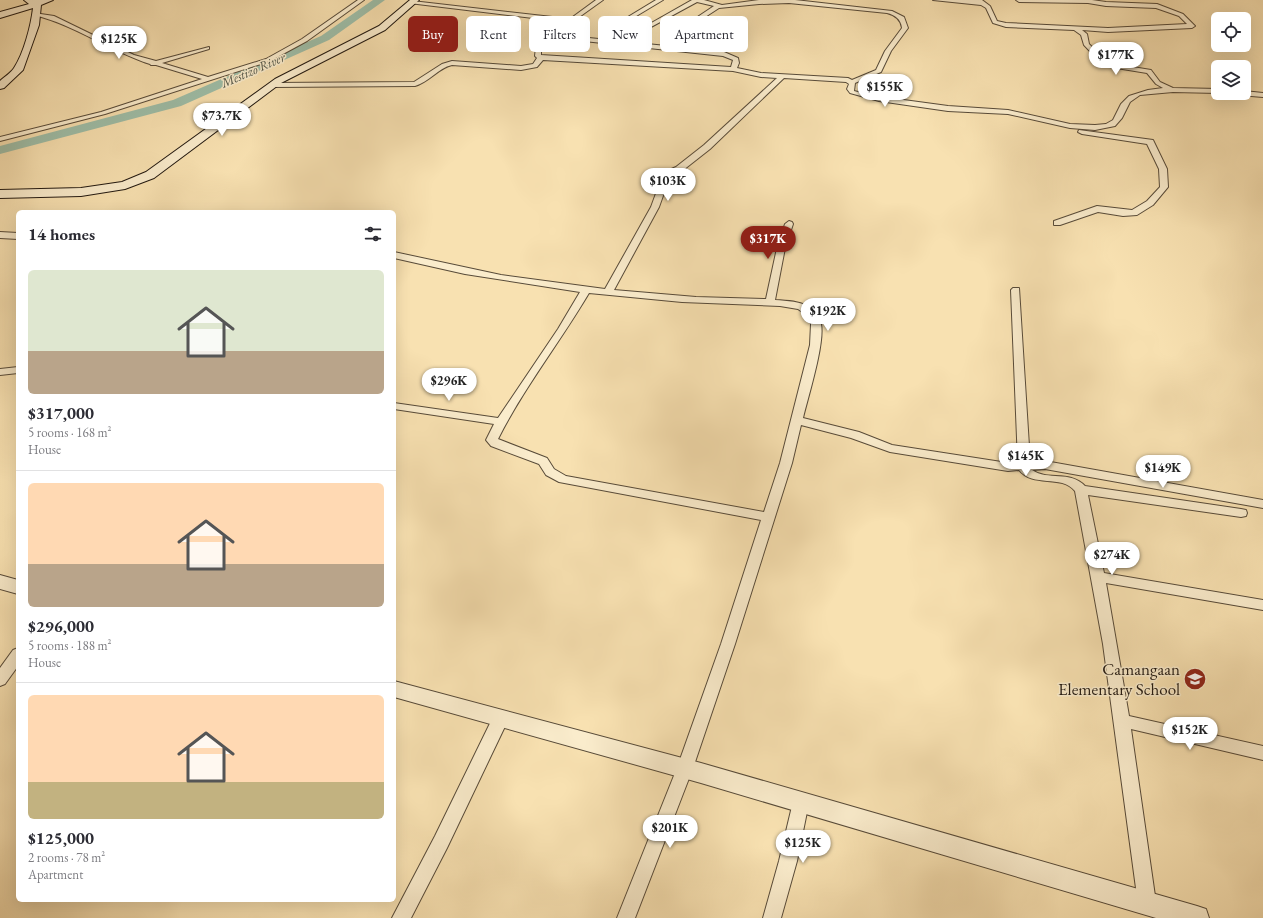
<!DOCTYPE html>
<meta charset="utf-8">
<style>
:root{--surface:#fff;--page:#f7f7f7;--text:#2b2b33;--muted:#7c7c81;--line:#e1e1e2;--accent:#8f2418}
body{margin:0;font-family:"EB Garamond",serif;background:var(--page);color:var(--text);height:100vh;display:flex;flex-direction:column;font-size:15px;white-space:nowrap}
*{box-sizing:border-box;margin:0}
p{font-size:13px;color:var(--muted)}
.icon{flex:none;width:22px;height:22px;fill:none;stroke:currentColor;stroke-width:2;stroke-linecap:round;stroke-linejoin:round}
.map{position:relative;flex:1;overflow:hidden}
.sheet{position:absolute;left:16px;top:210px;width:380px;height:692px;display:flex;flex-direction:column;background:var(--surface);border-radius:6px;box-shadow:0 4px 16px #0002}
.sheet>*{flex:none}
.guide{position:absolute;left:408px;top:16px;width:380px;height:36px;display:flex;gap:8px}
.controls{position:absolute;left:1211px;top:12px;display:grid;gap:8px}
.controls a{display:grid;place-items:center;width:40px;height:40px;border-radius:6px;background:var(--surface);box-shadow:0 4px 16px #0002;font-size:20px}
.price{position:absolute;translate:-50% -34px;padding:0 9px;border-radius:14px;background:#fff;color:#222;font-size:13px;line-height:26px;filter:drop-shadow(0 1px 2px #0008)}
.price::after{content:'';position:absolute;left:50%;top:24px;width:12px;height:9px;margin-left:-6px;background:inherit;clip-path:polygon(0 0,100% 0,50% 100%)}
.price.on{background:var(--accent);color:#fff}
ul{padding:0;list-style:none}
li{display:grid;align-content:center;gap:8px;height:212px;padding:0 12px}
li+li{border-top:1px solid var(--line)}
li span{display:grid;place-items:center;height:124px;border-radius:6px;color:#555}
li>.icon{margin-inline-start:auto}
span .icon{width:72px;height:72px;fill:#fffc;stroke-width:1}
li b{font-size:17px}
h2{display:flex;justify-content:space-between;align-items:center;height:48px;padding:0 12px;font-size:17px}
.chip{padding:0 14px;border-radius:6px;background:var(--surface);box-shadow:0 4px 16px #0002;font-size:14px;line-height:36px}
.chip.on{background:var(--accent);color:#fff}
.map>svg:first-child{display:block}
</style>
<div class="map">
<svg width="1263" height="918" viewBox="0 0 1263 918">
<rect width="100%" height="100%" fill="#f8e1b1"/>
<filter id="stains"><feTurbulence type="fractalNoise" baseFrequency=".005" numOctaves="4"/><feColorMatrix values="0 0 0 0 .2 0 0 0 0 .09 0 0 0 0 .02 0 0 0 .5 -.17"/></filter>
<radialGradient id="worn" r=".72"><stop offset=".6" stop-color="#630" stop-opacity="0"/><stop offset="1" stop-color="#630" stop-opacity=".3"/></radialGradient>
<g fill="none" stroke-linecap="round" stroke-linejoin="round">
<!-- river -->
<path fill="#9ebea8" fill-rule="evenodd" d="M373,0H385L329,40L181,106L0,154V146L173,100L321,36Z"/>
<!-- minor casing -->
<g stroke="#584b39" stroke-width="2">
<g id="minor">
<path d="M358,0H364L307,41L270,61L105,114L0,141V137L101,112L202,79L156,65H151L150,64C110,51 75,25 34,15V13L54,16L134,55L156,61L209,47V49L162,63L208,77L266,59L302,39Z"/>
<path d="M596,0H603L575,20L560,35L724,52L738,58L739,63L737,68L761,73L848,78L852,80L876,70L885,51L902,28C901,19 895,15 887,13L789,3L759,4L719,8L679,34H675V32L714,6L697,2L651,27L646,26L692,0H704L722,5L759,0H795L892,11L904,17L908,28L891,51L881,72L855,83L854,91L874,96L948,106L1008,110L1070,124L1095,125L1106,124L1113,120L1121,104L1129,96L1148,90L1163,88L1156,84L1147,73L1104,66L1084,45L1081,35L1074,30L1006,27L993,23L986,8L981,5L933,0H982L990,6L997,21L1006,23L1108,28L1187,24L1179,16L1156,8L1106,6L1088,3L1019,2L1016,0H1092L1106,2L1157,4L1183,14L1195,26L1192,28L1108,32L1082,30L1087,34L1089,44L1108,63L1151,70L1160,82L1173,88L1218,89V93L1173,92L1140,95L1130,102L1122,118L1115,126L1095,130L1070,128L1008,114L948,111L879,101L850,93L847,89L849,84L846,82L784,78L710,149L682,171L673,175L669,179L659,207L614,290L696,297L766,299L777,248L785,224L789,221L792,222L793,224L785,248L775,300C787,301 801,301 811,308C816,312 820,318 821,324C825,343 808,397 803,418L859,432L892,445L1008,463H1018L1011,290L1013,288H1019L1030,462L1045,461L1263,500V508L1045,469L1032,470C1048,481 1070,470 1085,486L1241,509L1246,510L1247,513L1246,516L1241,517L1088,495L1104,573L1263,600V610L1106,583L1129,716L1263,746V760L1131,729L1156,903L1153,909L1147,912L1141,909L1138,903L1103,644L1075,491C1061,474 1033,488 1019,470L1008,471L890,452L851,438L801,425L792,463L735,644L693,768L635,918H617L677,768L721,644L761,520L559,482L546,475L539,464L491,446L486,440L494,424L394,409V403L498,418L558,329L580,292L465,274L394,258V252L501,275L605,289L651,207L662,177L667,171L676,167L704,145L777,78L761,77L733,71L543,60L537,67L521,70L452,65C438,68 429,82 415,86L273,87L270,85L273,83L414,82L442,64L452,61L521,66L533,64L537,58L535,56L536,47L566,22L409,3L412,1L570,19ZM556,38L723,56L733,60L731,67L541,55V49ZM589,293L682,302L780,306L798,309L808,316L811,324L810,345L780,463L764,512L566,476L554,469L547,458L498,439C523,389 560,342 589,293Z"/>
<path d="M656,0H663L623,24L618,23Z"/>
<path d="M1244,91L1263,93V97L1239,95L1236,93H1244Z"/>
<path d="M1079,130L1153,140L1167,169L1168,187L1153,205L1137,215L1123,216L1098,212L1060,225H1054V221L1097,206L1132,210L1147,201L1160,187L1159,169L1147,144L1082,134L1078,132Z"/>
<path d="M0,232L18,233V239L0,238Z"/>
<path d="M18,367V373L0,375V369Z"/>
<path d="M18,648V666L5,684L0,686V668L13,650Z"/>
<path d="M501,712L507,713L509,718L447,848L411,918H392L435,836L495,713Z"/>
<path d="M801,795L807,797L809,802L797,861L781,918H763L779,861L793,802L795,797Z"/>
</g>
</g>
<!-- tertiary casing -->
<g stroke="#584b39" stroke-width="2">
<g id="tertiary">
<path d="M0,575L18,580V594L0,589Z"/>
<path d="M394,681L701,763L1197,906L1206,909L1209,918H1156L701,783L394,697Z"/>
</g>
</g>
<!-- secondary casing -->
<g stroke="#221911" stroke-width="2">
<g id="secondary">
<path d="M24,0H53L41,5L39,25L23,70L4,88L0,89V81C4,77 11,73 14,68C24,53 31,25 33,8L0,18V12L29,4Z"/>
<path d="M410,0H419L385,30L281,83L154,178L125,189L81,196L0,198V190L81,188L122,182L146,172L275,79L379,26Z"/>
</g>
</g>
<!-- minor -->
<use href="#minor" fill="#faeccc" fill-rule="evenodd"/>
<!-- tertiary -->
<use href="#tertiary" fill="#faeccc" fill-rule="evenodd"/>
<!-- secondary -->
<use href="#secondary" fill="#faeccc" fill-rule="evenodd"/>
</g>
<!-- icons -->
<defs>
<g id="school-disc" transform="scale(1.15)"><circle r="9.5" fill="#8f2418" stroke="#faeccc"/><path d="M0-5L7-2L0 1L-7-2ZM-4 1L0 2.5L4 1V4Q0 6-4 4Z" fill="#fff"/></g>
</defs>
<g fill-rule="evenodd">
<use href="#school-disc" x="1195" y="679"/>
</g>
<g text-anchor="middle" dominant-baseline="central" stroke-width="3" stroke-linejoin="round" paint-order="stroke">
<!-- far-water labels -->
<g font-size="13" font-style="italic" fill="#4d5346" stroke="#faeccc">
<text transform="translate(253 70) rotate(-24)">Mestizo River</text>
</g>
<!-- near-poi labels -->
<g font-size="17" fill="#221911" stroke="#faeccc" text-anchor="end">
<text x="1180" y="669">Camangaan<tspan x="1180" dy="20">Elementary School</tspan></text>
</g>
</g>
<rect width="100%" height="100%" filter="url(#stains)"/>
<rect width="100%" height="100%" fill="url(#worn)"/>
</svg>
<div class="controls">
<a><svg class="icon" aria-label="locate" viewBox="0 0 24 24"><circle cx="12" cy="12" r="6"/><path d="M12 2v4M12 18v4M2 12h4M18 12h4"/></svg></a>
<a><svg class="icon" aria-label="layers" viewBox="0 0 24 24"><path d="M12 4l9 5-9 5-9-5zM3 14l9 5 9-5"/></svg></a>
</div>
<b class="price" style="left:119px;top:60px">$125K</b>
<b class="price" style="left:1116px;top:76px">$177K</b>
<b class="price" style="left:885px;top:108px">$155K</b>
<b class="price" style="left:222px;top:137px">$73.7K</b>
<b class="price" style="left:668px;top:202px">$103K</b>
<b class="price on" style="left:768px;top:260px">$317K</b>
<b class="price" style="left:828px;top:332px">$192K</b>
<b class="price" style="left:449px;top:402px">$296K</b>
<b class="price" style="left:1026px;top:477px">$145K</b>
<b class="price" style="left:1163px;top:489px">$149K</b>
<b class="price" style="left:1112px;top:576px">$274K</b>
<b class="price" style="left:1190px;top:751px">$152K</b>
<b class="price" style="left:670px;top:849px">$201K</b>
<b class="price" style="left:803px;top:864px">$125K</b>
<div class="guide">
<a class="chip on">Buy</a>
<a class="chip">Rent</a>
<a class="chip">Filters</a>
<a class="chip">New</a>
<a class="chip">Apartment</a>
</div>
<section class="sheet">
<h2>14 homes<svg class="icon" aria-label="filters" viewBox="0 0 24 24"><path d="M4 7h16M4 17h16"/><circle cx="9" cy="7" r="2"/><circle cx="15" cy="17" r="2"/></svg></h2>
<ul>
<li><span style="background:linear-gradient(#dfe7d0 65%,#b9a48a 0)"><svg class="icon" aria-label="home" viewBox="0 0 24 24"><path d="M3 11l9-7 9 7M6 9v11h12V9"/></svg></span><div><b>$317,000</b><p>5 rooms · 168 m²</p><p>House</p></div></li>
<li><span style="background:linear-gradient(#ffd9b3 65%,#b9a48a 0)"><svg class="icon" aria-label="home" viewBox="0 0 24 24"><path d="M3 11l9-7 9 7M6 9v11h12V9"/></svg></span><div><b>$296,000</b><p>5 rooms · 188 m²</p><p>House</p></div></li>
<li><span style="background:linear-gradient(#ffd9b3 70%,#c2b280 0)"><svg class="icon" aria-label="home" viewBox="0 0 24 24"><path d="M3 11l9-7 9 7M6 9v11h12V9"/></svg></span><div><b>$125,000</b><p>2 rooms · 78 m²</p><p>Apartment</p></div></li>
</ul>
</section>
</div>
